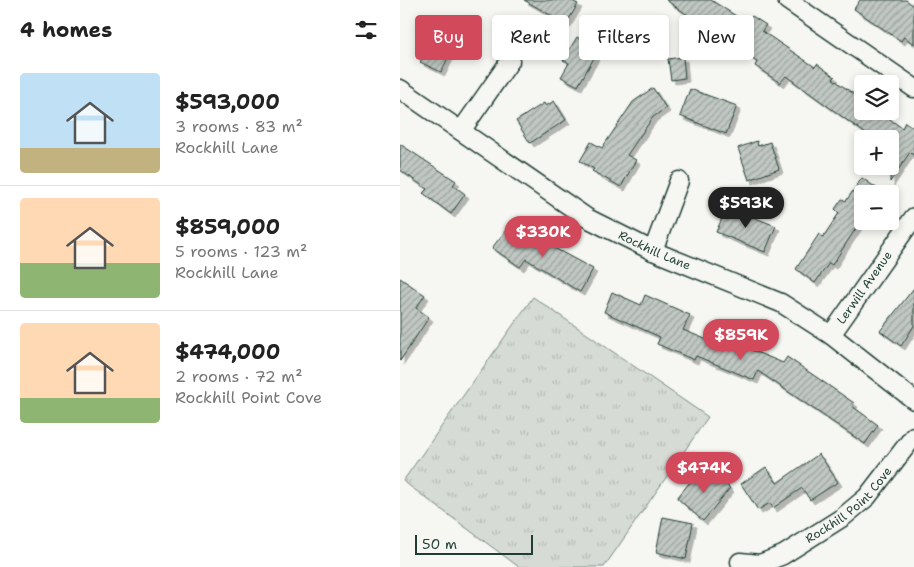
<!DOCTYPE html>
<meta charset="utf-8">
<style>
:root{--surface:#fff;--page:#f2f2f2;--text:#222;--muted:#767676;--line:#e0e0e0;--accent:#d1495b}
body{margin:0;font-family:"Shantell Sans",sans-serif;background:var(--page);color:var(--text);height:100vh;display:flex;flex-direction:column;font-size:19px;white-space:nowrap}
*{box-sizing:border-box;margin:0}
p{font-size:16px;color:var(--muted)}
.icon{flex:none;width:28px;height:28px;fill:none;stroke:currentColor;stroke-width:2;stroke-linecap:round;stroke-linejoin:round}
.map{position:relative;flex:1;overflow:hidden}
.sheet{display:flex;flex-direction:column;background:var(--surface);width:400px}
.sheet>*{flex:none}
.top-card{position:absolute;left:15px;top:15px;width:424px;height:45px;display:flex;gap:10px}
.tools{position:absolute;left:454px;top:75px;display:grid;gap:10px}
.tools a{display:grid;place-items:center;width:45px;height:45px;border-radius:5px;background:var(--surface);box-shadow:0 2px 8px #0003;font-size:25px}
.scale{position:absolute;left:15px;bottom:12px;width:118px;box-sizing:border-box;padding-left:5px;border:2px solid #1f3d34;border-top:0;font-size:14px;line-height:18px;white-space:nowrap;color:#1f3d34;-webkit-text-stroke:4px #f6f6f2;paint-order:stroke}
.price{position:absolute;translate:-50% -42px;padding:0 11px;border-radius:18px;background:var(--accent);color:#fff;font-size:16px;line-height:32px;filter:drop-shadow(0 1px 2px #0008)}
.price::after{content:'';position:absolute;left:50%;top:30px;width:15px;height:11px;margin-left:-8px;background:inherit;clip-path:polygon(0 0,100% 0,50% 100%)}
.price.selected{background:#222;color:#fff}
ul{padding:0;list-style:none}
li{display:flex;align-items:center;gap:15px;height:125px;padding:0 20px}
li+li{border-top:1px solid var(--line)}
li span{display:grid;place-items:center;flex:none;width:140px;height:100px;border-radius:5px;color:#555}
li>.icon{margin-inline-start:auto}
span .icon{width:60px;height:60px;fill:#fffc;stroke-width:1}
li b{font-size:21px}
h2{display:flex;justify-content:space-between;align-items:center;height:60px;padding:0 20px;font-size:21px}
.tag{padding:0 18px;border-radius:5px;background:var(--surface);box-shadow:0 2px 8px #0003;font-size:18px;line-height:45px}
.tag.selected{background:var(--accent);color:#fff}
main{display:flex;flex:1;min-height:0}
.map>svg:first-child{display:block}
</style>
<main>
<section class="sheet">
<h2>4 homes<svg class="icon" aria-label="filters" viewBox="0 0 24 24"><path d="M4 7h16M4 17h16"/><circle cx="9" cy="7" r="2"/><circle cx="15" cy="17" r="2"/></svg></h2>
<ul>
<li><span style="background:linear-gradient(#bfe0f5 75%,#c2b280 0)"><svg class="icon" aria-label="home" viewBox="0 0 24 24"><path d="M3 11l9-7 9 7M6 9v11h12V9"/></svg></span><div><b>$593,000</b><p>3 rooms · 83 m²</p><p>Rockhill Lane</p></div></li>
<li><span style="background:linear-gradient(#ffd9b3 65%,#8fb573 0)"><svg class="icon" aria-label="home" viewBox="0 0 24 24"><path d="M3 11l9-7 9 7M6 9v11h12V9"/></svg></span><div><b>$859,000</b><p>5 rooms · 123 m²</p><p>Rockhill Lane</p></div></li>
<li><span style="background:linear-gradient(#ffd9b3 75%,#8fb573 0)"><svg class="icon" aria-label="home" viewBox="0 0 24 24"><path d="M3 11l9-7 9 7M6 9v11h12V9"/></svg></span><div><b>$474,000</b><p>2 rooms · 72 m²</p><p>Rockhill Point Cove</p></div></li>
</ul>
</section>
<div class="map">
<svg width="514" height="567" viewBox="0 0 514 567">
<defs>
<pattern id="grass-tufts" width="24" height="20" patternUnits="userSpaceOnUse" patternTransform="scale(1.25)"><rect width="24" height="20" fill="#d6dbd6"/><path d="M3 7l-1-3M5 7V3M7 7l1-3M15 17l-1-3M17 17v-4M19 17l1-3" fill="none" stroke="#b7bdb8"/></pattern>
<pattern id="building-hatch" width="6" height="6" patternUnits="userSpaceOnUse" patternTransform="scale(1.25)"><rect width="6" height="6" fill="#c1c8c3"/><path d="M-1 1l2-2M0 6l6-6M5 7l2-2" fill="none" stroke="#9ca49f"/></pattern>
<filter id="shadow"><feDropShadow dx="4" dy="4" stdDeviation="0" flood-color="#0004"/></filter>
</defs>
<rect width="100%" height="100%" fill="#f6f6f2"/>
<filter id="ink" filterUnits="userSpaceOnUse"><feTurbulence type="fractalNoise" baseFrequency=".02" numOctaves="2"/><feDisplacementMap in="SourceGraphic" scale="10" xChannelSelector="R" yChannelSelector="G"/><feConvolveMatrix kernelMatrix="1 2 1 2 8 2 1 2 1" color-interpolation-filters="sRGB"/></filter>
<g filter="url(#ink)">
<!-- grass -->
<path fill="url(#grass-tufts)" stroke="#7a8c85" d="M133,297L308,417L204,567H119L3,481Z"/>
<!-- building -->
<g fill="url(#building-hatch)" stroke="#1f3d34" filter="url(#shadow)">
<path d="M124,0H170L178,4L166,24Z"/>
<path d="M266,0H311L347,23L352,16L366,25L362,31L415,67L417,64L435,77L433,79L462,100V111H479L502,128L505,122L514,128V156L510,152L490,182V139H473L386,76L380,83L355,66L357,62L306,25L305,27Z"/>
<path d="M460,0H506L514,6V44L504,37L501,41L454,9Z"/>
<path d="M42,17L63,28L41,72L20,62Z"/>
<path d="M177,37L199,49L178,86L161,77L169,63L163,60Z"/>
<path d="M283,57L285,78L271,80L268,59Z"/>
<path d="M253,88L266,108L253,117L227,155L236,160L221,187L192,171L194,169L180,161L191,142L202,148L233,102Z"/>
<path d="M290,89L337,106L326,134L280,116Z"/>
<path d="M154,101L166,120L130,143L116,121L144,103L146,106Z"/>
<path d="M357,141L358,146L370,142L379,169L349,180L338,148Z"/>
<path d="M0,144L56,181L53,185L65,194L51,214L23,193L27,189L0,170Z"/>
<path d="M462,178L485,194H462V219L432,265L429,263L415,283L396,269L419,234L423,237L439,213L435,209L442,199L446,201Z"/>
<path d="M327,207L376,226L365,252L316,232Z"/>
<path d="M124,227L147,244L193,269L180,292L126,259L120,267L92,248L106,230L117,238Z"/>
<path d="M0,278L25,295L16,308L29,317L0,361Z"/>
<path d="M514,288V326L501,346L480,331Z"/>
<path d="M212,292L241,305L245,295L290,315L283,330L320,345L327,329L346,337L342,346L383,363L387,357L454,403L452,406L478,425L465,444L358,371L354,380L296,356L294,360L257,344L260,337L204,312Z"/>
<path d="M419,454L438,482L410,500L402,488L373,508L370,503L358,510L341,484L366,467L377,483Z"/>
<path d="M309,469L330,488L303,521L277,498L299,471L304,475Z"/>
<path d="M263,517L293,523L286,559L256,552Z"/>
</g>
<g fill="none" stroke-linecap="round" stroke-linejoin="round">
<!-- minor casing -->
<g stroke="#1f3d34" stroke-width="21">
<g id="minor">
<path d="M387,0L514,88"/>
<path id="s1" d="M0,89L187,218L253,251L381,303L431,335L514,400"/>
<path d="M61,131L110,61"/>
<path d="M253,251L279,181"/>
<path id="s2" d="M431,335L514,217"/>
<path id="s3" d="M340,562L360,564L383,555L443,517L467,497L514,436"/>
</g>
</g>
<!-- minor -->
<use href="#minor" stroke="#f6f6f2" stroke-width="18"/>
</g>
</g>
<g text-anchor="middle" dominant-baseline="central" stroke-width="4.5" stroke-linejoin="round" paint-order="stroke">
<!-- street labels -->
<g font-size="12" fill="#1f3d34" stroke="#f6f6f2">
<text stroke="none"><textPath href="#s1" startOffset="302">Rockhill Lane</textPath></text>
<text stroke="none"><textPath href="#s2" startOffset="58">Lerwill Avenue</textPath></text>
<text stroke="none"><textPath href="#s3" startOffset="128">Rockhill Point Cove</textPath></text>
</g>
</g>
</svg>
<div class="tools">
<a><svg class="icon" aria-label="layers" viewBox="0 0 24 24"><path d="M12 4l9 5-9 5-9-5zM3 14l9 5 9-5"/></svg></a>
<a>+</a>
<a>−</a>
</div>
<div class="scale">50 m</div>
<b class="price selected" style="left:346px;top:229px">$593K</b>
<b class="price" style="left:143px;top:258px">$330K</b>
<b class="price" style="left:341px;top:361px">$859K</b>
<b class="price" style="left:304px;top:494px">$474K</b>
<div class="top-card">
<a class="tag selected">Buy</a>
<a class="tag">Rent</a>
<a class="tag">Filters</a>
<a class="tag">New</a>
</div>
</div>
</main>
